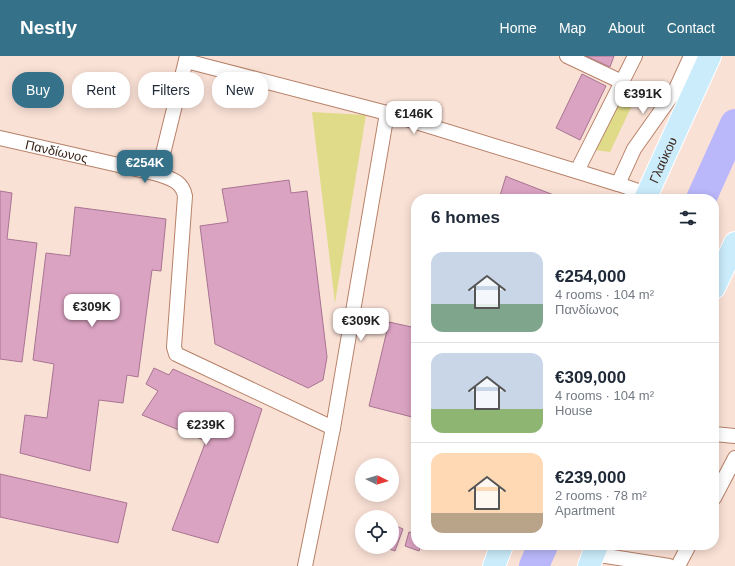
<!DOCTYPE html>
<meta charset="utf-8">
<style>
:root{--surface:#fff;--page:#f2f2f3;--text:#1f2937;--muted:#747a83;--line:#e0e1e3;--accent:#357188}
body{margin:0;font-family:Helvetica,sans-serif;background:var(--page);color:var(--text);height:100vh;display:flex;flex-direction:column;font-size:15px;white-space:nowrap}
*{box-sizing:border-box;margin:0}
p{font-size:13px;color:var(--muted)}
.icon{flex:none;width:22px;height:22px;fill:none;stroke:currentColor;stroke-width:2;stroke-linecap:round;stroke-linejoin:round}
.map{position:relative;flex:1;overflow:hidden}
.panel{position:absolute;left:411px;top:138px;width:308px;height:356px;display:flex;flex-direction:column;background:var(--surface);border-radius:16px;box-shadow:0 2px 10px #0003}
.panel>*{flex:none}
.hud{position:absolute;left:12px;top:16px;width:339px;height:36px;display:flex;gap:8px}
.needle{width:26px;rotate:95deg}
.tools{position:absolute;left:355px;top:402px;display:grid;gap:8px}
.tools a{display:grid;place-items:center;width:44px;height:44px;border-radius:50%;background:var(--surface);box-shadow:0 2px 10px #0003;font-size:20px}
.price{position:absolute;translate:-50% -34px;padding:0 9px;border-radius:8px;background:#fff;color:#222;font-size:13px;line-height:26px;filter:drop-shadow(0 1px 2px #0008)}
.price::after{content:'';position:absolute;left:50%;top:24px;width:12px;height:9px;margin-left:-6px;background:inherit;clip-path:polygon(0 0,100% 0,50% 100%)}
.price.selected{background:var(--accent);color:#fff}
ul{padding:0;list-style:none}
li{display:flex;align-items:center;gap:12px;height:100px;padding:0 20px}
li+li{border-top:1px solid var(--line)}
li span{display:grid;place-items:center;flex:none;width:112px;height:80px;border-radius:12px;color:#555}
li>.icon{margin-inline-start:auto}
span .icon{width:48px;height:48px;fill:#fffc;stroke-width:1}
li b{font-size:17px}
h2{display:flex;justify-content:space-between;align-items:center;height:48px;padding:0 20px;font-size:17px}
.chip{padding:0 14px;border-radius:16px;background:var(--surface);box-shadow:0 2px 10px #0003;font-size:14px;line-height:36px}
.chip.selected{background:var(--accent);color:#fff}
header{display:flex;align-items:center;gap:24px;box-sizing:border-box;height:56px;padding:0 20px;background:var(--accent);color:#fff}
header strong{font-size:19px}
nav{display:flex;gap:22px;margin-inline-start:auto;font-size:14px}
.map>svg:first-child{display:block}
</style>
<header>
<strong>Nestly</strong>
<nav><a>Home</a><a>Map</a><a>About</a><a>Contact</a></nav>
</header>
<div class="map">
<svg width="735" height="510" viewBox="0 0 735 510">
<rect width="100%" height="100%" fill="#fae1d6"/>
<!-- green -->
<g fill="#e0db88">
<path d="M624,33L649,44L646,51L634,45L610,96L595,94Z"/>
<path d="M312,56L366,59L335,247Z"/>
</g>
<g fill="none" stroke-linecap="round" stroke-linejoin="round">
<!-- river -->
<g stroke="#bab8fb" stroke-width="30">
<path d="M701,143L735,68"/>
<path d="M534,510L543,489"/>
</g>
</g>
<!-- building -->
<g fill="#dba3c2" stroke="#a87491">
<path d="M586,0H614L610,11Z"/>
<path d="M582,18L606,30L580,84L556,72Z"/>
<path d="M506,120L510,122L564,143H499Z"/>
<path d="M289,124L291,137L307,135L327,301L323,324L308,332L215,288L200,170L228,166L222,133Z"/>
<path d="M0,135L12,137L7,183L37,187L22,306L0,303Z"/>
<path d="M75,151L166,163L161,215L152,214L138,321L127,319L123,347L99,344L90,415L20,397L25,359L47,362L54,308L33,304L46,197L70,200Z"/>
<path d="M389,266L416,272V362L369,350Z"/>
<path d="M154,312L169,319L173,313L262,353L218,487L172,474L206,385L142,359L158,335L146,328Z"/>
<path d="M0,418L127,447L118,487L0,461Z"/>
<path d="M392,468L403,473L395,495L384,491H392Z"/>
<path d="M409,476L416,478V489H421L419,495L405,490Z"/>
</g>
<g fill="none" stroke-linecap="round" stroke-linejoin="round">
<!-- minor casing -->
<g stroke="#b78168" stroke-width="16">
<g id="minor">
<path d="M567,0L622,26"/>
<path d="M186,5L387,57L618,128L647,138"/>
<path id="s1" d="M0,82L158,118L187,0"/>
<path d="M577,115L635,0"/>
<path d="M158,118C171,123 182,125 185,140L174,291L176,298L333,372"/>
<path d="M618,128L634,93L675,35L691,0"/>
<path d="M714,378L735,380"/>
<path d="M714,442L735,402"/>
<path d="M593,498L669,510"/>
<path d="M305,510L333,372L387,57"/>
<path d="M678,510L689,489"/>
</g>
</g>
<!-- primary casing -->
<g stroke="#fff" stroke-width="24">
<g id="primary">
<path id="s2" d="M645,143L710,0"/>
<path d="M714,232L735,187"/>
<path d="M494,510L502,489"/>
<path d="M589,510L597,489"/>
</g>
</g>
<!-- minor -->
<use href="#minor" stroke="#fff" stroke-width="14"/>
<!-- primary -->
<use href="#primary" stroke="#caecfb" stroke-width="22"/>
</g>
<g text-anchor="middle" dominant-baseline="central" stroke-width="4" stroke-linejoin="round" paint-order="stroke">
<!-- street labels -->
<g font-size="13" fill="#3b251b" stroke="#fae1d6">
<text stroke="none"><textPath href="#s1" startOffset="58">Πανδίωνος</textPath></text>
<text stroke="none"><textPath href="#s2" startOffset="43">Γλαύκου</textPath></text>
</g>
</g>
</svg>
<div class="tools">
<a><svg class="needle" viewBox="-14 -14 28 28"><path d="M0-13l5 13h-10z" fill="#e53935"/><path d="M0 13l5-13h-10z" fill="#747a83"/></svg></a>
<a><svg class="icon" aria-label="locate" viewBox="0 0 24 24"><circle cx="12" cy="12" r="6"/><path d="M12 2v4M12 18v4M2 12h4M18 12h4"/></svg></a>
</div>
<b class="price" style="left:643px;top:59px">€391K</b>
<b class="price" style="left:414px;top:79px">€146K</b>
<b class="price selected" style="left:145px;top:128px">€254K</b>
<b class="price" style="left:92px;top:272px">€309K</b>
<b class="price" style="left:361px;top:286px">€309K</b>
<b class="price" style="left:206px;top:390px">€239K</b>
<div class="hud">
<a class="chip selected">Buy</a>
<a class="chip">Rent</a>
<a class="chip">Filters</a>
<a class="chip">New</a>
</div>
<section class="panel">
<h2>6 homes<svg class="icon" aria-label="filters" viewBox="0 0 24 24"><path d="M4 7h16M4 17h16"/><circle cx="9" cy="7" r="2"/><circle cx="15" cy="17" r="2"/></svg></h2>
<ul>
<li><span style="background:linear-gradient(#c9d6e8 65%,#7fa58c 0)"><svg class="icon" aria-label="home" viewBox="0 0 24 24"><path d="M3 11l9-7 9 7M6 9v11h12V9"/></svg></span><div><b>€254,000</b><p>4 rooms · 104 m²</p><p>Πανδίωνος</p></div></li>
<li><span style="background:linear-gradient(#c9d6e8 70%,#8fb573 0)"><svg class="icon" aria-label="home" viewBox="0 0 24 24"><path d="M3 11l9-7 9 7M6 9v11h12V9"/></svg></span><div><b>€309,000</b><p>4 rooms · 104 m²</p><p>House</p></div></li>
<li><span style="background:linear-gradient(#ffd9b3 75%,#b9a48a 0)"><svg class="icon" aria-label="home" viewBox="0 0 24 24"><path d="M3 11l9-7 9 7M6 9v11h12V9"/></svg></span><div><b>€239,000</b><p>2 rooms · 78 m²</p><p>Apartment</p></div></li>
</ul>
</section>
</div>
